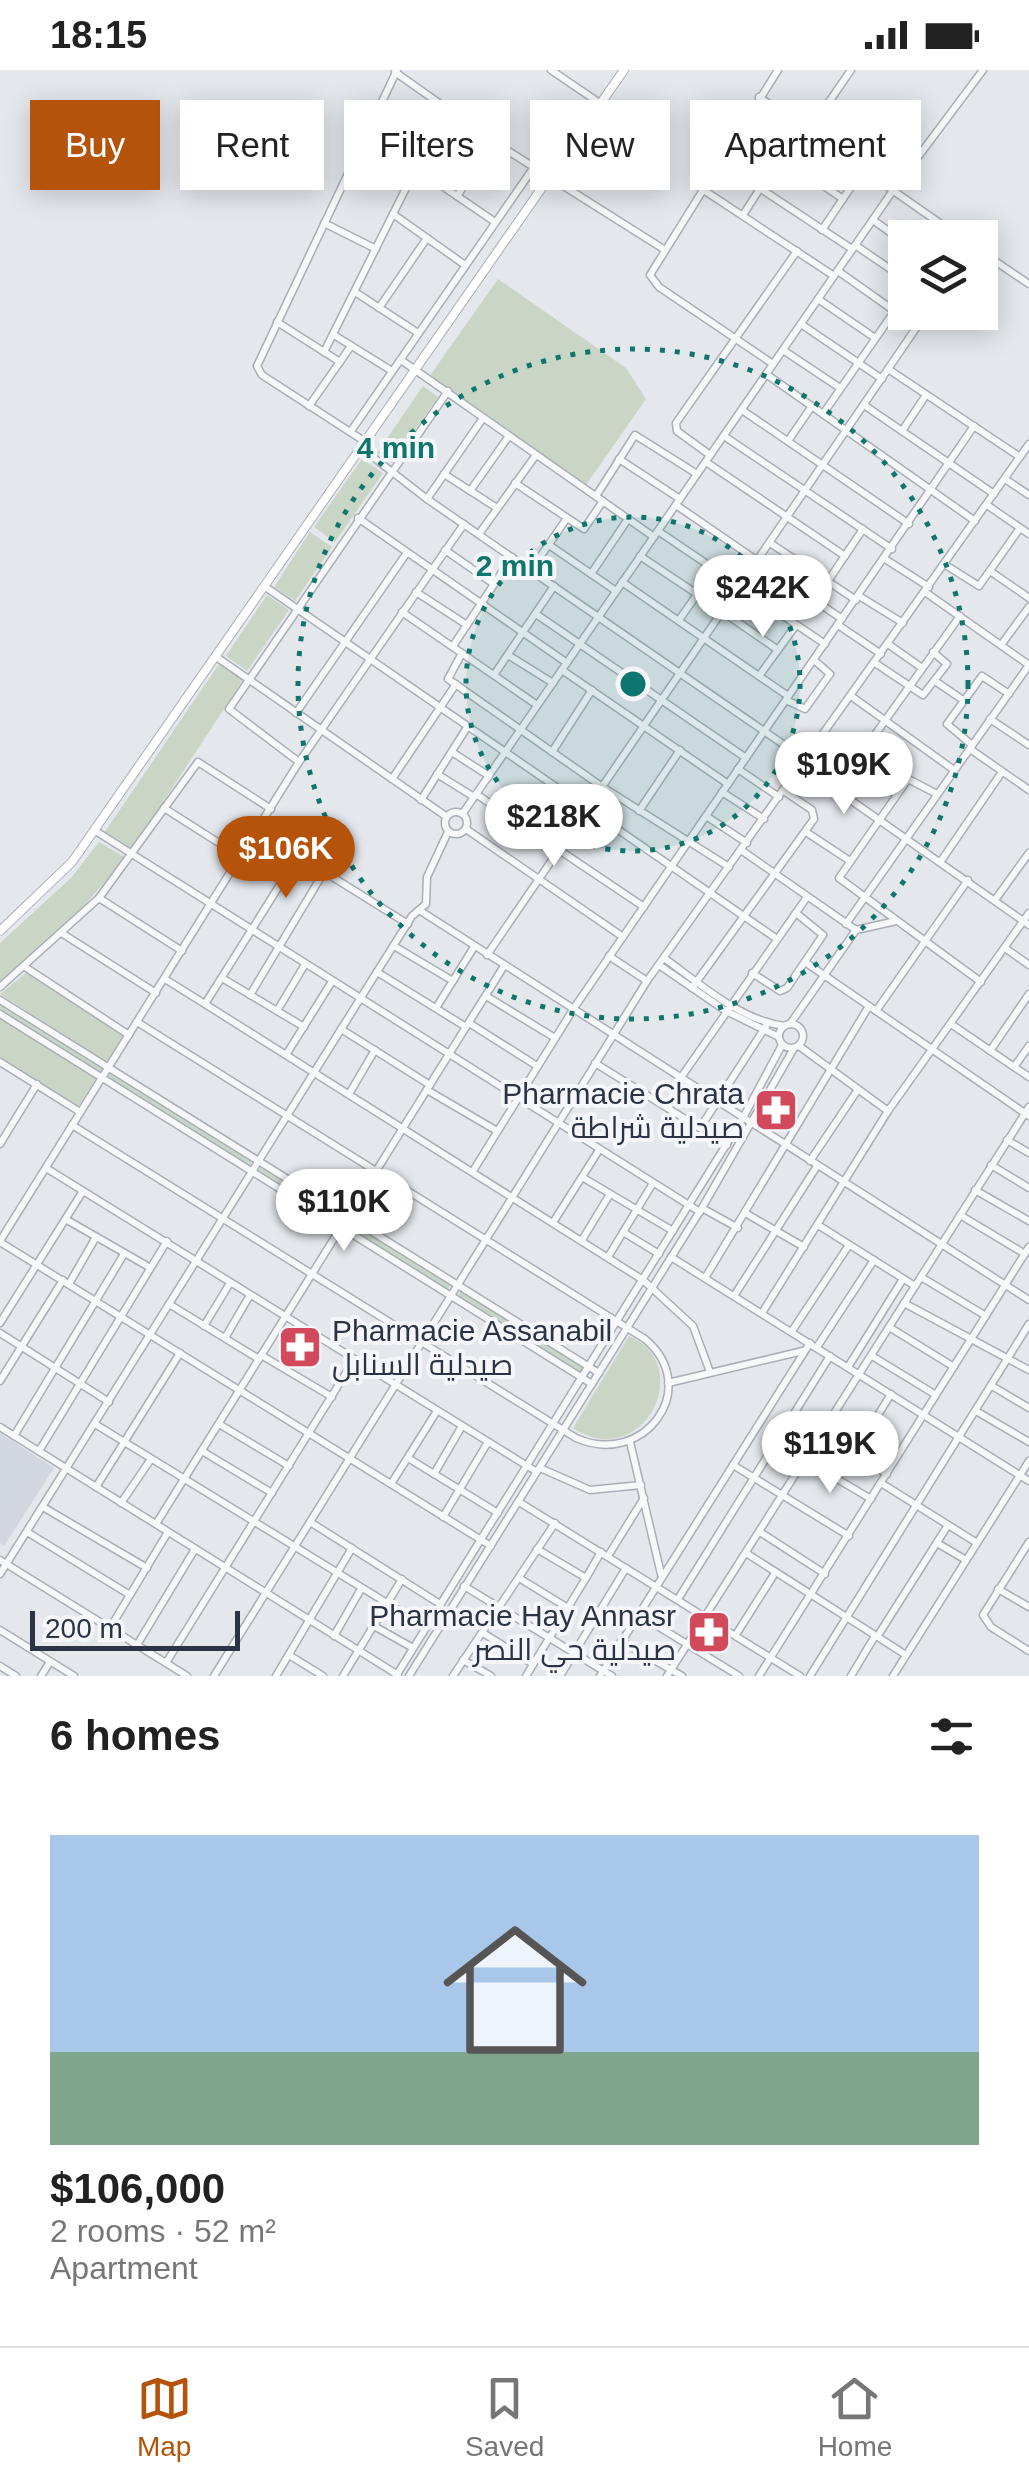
<!DOCTYPE html>
<meta charset="utf-8">
<style>
:root{--surface:#fff;--page:#f6f6f6;--text:#222;--muted:#767676;--line:#e0e0e0;--accent:#b45309}
body{margin:0;font-family:Arial,Cairo,sans-serif;background:var(--page);color:var(--text);height:100vh;display:flex;flex-direction:column;font-size:38px;white-space:nowrap}
*{box-sizing:border-box;margin:0}
p{font-size:32px;color:var(--muted)}
.icon{flex:none;width:55px;height:55px;fill:none;stroke:currentColor;stroke-width:2;stroke-linecap:round;stroke-linejoin:round}
.map{position:relative;height:1606px;overflow:hidden}
.drawer{display:flex;flex-direction:column;background:var(--surface);flex:1}
.drawer>*{flex:none}
.banner{position:absolute;left:30px;top:30px;width:970px;height:90px;display:flex;gap:20px}
.fabs{position:absolute;left:888px;top:150px;display:grid;gap:20px}
.fabs a{display:grid;place-items:center;width:110px;height:110px;border-radius:0px;background:var(--surface);box-shadow:0 5px 25px #0003;font-size:50px}
.scale{position:absolute;left:30px;bottom:25px;width:210px;box-sizing:border-box;padding-left:10px;border:5px solid #2b3445;border-top:0;font-size:28px;line-height:35px;white-space:nowrap;color:#2b3445;-webkit-text-stroke:8px #f4f6f9;paint-order:stroke}
.price{position:absolute;translate:-50% -85px;padding:0 22px;border-radius:35px;background:#fff;color:#222;font-size:32px;line-height:65px;filter:drop-shadow(0 2px 5px #0008)}
.price::after{content:'';position:absolute;left:50%;top:60px;width:30px;height:22px;margin-left:-15px;background:inherit;clip-path:polygon(0 0,100% 0,50% 100%)}
.price.on{background:var(--accent);color:#fff}
ul{padding:0;list-style:none}
li{display:grid;align-content:center;gap:20px;height:530px;padding:0 50px}
li span{display:grid;place-items:center;height:310px;border-radius:0px;color:#555}
li>.icon{margin-inline-start:auto}
span .icon{width:180px;height:180px;fill:#fffc;stroke-width:1}
li b{font-size:42px}
h2{display:flex;justify-content:space-between;align-items:center;height:120px;padding:0 50px;font-size:42px}
.tag{padding:0 35px;border-radius:0px;background:var(--surface);box-shadow:0 5px 25px #0003;font-size:35px;line-height:90px}
.tag.on{background:var(--accent);color:#fff}
.status{display:flex;justify-content:space-between;align-items:center;height:70px;padding:0 50px;background:var(--surface);direction:ltr}
.status svg{height:28px;fill:currentColor}
.dock{display:flex;justify-content:space-around;align-items:center;height:140px;border-top:2px solid var(--line);background:var(--surface);font-size:28px;color:var(--muted)}
.dock a{display:grid;justify-items:center;gap:5px}
.dock .on{color:var(--accent)}
.map>svg:first-child{display:block}
</style>
<div class="status"><b>18:15</b><svg viewBox="0 0 49 12"><path d="M0 12V9h3v3zM5 12V6h3v6zM10 12V3h3v9zM15 12V0h3v12zM26 1h20v11H26zM47 4h2v5h-2z"/></svg></div>
<div class="map">
<svg width="1029" height="1606" viewBox="0 0 1029 1606">
<rect width="100%" height="100%" fill="#e4e7ec"/>
<!-- built -->
<path fill="#d2d6de" d="M0,1363L54,1398L4,1476L0,1473Z"/>
<!-- green -->
<g fill="#c9d6c5">
<path d="M498,209L626,298L646,329L586,415L429,307Z"/>
<path d="M423,316L438,327L392,393L377,383Z"/>
<path d="M362,389L383,403L335,472L314,457Z"/>
<path d="M310,462L332,477L295,531L274,517Z"/>
<path d="M267,525L289,540L247,601L226,586Z"/>
<path d="M219,594L243,610L131,781L104,763Z"/>
<path d="M99,772L126,788L61,862L0,913V873L71,808Z"/>
<path d="M26,903L124,965L107,992L0,924Z"/>
<path d="M0,934L103,998L100,1004L0,942Z"/>
<path d="M0,948L96,1008L78,1037L0,989Z"/>
<path d="M111,1003L252,1091L248,1097L108,1008Z"/>
<path d="M260,1097L337,1145L334,1150L257,1103Z"/>
<path d="M346,1150L450,1215L447,1221L342,1156Z"/>
<path d="M461,1221L587,1299L584,1305L457,1227Z"/>
<path d="M629,1266C698,1296 641,1404 573,1358Z"/>
</g>
<g fill="none" stroke-linecap="round" stroke-linejoin="round">
<!-- street casing -->
<g stroke="#a9aeb7" stroke-width="9">
<g id="street">
<path d="M551,0L601,34"/>
<path d="M395,2L494,72L665,180"/>
<path d="M759,27L961,168"/>
<path d="M369,51L463,117"/>
<path d="M809,61L851,0"/>
<path d="M789,74L772,67L746,109L852,179"/>
<path d="M795,96L843,129"/>
<path d="M416,98L495,152"/>
<path d="M702,119L834,206"/>
<path d="M457,126L494,72"/>
<path d="M393,144L465,195"/>
<path d="M743,145L800,56"/>
<path d="M873,150L905,173"/>
<path d="M324,153L376,179"/>
<path d="M822,160L863,99"/>
<path d="M855,175L905,209"/>
<path d="M980,181L1029,214"/>
<path d="M838,201L917,257"/>
<path d="M355,222L418,263"/>
<path d="M818,229L875,268"/>
<path d="M379,238L427,168"/>
<path d="M277,252L340,292"/>
<path d="M801,254L882,309"/>
<path d="M334,265L392,301"/>
<path d="M783,280L840,318"/>
<path d="M324,282L421,88"/>
<path d="M401,290L654,467"/>
<path d="M773,294L659,217L650,205L778,0"/>
<path d="M888,299L1020,387"/>
<path d="M766,304L975,451"/>
<path d="M864,335L994,424"/>
<path d="M309,336L351,276"/>
<path d="M742,340L909,454"/>
<path d="M823,344L905,226"/>
<path d="M351,361L534,97"/>
<path d="M902,361L926,325"/>
<path d="M724,366L892,479"/>
<path d="M364,371L262,305L257,296L397,0"/>
<path d="M788,371L812,336"/>
<path d="M360,377L427,429L806,690"/>
<path d="M710,385L677,361L676,353L797,181"/>
<path d="M619,389L680,429"/>
<path d="M706,392L845,486"/>
<path d="M444,404L497,438"/>
<path d="M1005,409L1029,425"/>
<path d="M515,413L584,459L603,431"/>
<path d="M470,421L509,366"/>
<path d="M596,426L635,365L697,404"/>
<path d="M427,429L483,348"/>
<path d="M676,435L842,549"/>
<path d="M987,435L1029,464"/>
<path d="M358,448L567,593"/>
<path d="M658,461L825,574"/>
<path d="M479,464L536,385"/>
<path d="M770,473L856,530"/>
<path d="M549,475L616,521"/>
<path d="M445,480L494,514"/>
<path d="M640,486L697,524"/>
<path d="M885,489L929,517"/>
<path d="M944,494L979,516L1020,458"/>
<path d="M531,500L567,448"/>
<path d="M990,501L1029,528"/>
<path d="M591,504L628,449"/>
<path d="M828,511L863,459"/>
<path d="M622,512L788,626"/>
<path d="M264,516L777,869"/>
<path d="M416,522L467,555"/>
<path d="M925,522L1029,595"/>
<path d="M859,526L903,553"/>
<path d="M402,542L537,635"/>
<path d="M723,542L778,580"/>
<path d="M536,544L746,688"/>
<path d="M679,550L715,499"/>
<path d="M838,555L881,584"/>
<path d="M888,574L922,598"/>
<path d="M1001,575L1029,537"/>
<path d="M453,576L512,487"/>
<path d="M462,583L448,609L601,716L729,797"/>
<path d="M508,585L553,613"/>
<path d="M215,586L447,747"/>
<path d="M875,593L923,625L947,594L933,582"/>
<path d="M562,600L728,714"/>
<path d="M494,605L554,516"/>
<path d="M759,606L796,555"/>
<path d="M935,611L963,630"/>
<path d="M851,626L954,700"/>
<path d="M786,630L805,639L830,604L814,590"/>
<path d="M296,643L406,484"/>
<path d="M990,649L1029,675"/>
<path d="M972,675L947,654L982,606L1009,624"/>
<path d="M970,679L1029,720"/>
<path d="M452,682L489,706"/>
<path d="M552,682L592,620"/>
<path d="M299,692L229,639L448,321"/>
<path d="M802,696L1029,855"/>
<path d="M853,696L897,724"/>
<path d="M738,699L779,727"/>
<path d="M437,704L474,727"/>
<path d="M392,709L456,614"/>
<path d="M836,719L960,546"/>
<path d="M722,722L764,749"/>
<path d="M476,724L644,837"/>
<path d="M937,724L908,709L839,808L981,912"/>
<path d="M421,730L466,659"/>
<path d="M164,738L241,787"/>
<path d="M639,741L680,680"/>
<circle cx="456" cy="753" r="11"/>
<path d="M463,743L894,119L983,0"/>
<path d="M706,746L747,773"/>
<path d="M466,759L623,867"/>
<path d="M94,760L700,1142"/>
<path d="M257,760L408,854"/>
<path d="M806,762L850,791"/>
<path d="M741,780L856,860"/>
<path d="M298,786L205,934L643,1210L693,1256L710,1302"/>
<path d="M941,791L1002,702"/>
<path d="M99,828L182,881"/>
<path d="M995,830L1029,783"/>
<path d="M419,840L1029,1230"/>
<path d="M846,854L1029,595"/>
<path d="M63,864L156,923"/>
<path d="M394,876L453,911"/>
<path d="M1005,878L1029,895"/>
<path d="M487,885L927,242"/>
<path d="M609,886L647,911"/>
<path d="M664,888C699,913 741,951 785,956"/>
<path d="M805,892L1029,1046"/>
<path d="M659,895L726,941L779,967"/>
<path d="M25,897L129,965"/>
<path d="M377,902L466,957"/>
<path d="M752,903L780,921L787,918L823,865L796,843"/>
<path d="M222,908L304,957"/>
<path d="M165,909L205,934"/>
<path d="M0,917L99,828L198,692L271,739"/>
<path d="M692,918L814,749L812,740L784,721"/>
<path d="M250,925L324,802"/>
<path d="M486,926L555,968"/>
<path d="M0,930L599,1303"/>
<path d="M436,938L474,877"/>
<path d="M277,941L304,896"/>
<path d="M876,941L968,810"/>
<path d="M0,944L592,1314"/>
<path d="M469,953L537,996"/>
<path d="M790,954L856,860L896,851"/>
<path d="M951,954L1029,1007"/>
<circle cx="791" cy="966" r="12"/>
<path d="M341,959L430,1015"/>
<path d="M799,976L888,1041"/>
<path d="M990,981L1029,924"/>
<path d="M286,985L331,913"/>
<path d="M0,992L80,1042"/>
<path d="M595,993L727,1075"/>
<path d="M1014,997L1029,976"/>
<path d="M682,1006L807,827"/>
<path d="M427,1020L497,1061"/>
<path d="M349,1024L375,980"/>
<path d="M72,1055L576,1368C644,1398 703,1318 645,1269L137,952"/>
<path d="M700,1058L768,953"/>
<path d="M1007,1070L1029,1083"/>
<path d="M0,1074L37,1014"/>
<path d="M810,1091L857,1021"/>
<path d="M991,1095L1029,1118"/>
<path d="M46,1098L537,1402"/>
<path d="M473,1101L574,938L974,356"/>
<path d="M582,1107L673,1161"/>
<path d="M975,1120L1029,1151"/>
<path d="M702,1138L738,1158"/>
<path d="M747,1144L804,1177"/>
<path d="M960,1145L1025,1184"/>
<path d="M67,1150L149,1197"/>
<path d="M554,1151L599,1080"/>
<path d="M818,1155L915,1216"/>
<path d="M623,1162L659,1184"/>
<path d="M582,1170L610,1124"/>
<path d="M0,1171L299,692L464,454"/>
<path d="M0,1172L491,1476"/>
<path d="M608,1187L653,1113"/>
<path d="M671,1187L1029,1411"/>
<path d="M921,1207L986,1246"/>
<path d="M705,1208L869,936"/>
<path d="M69,1214L96,1167"/>
<path d="M734,1226L817,1096"/>
<path d="M904,1233L1029,1300"/>
<path d="M169,1234L259,1289"/>
<path d="M762,1243L888,1041L1029,843"/>
<path d="M0,1253L83,1121"/>
<path d="M204,1256L230,1213"/>
<path d="M889,1257L954,1297"/>
<path d="M792,1261L849,1175"/>
<path d="M0,1263L109,1332"/>
<path d="M225,1268L250,1225"/>
<path d="M817,1277L874,1190"/>
<path d="M261,1285L332,1327"/>
<path d="M872,1286L936,1325"/>
<path d="M848,1297L903,1209"/>
<path d="M0,1311L63,1210"/>
<path d="M668,1313L803,1281"/>
<path d="M992,1316L1029,1338"/>
<path d="M976,1341L1029,1372"/>
<path d="M95,1354L426,1557"/>
<path d="M219,1354L289,1396"/>
<path d="M0,1357L398,1605"/>
<path d="M823,1365L887,1404"/>
<path d="M14,1366L124,1184"/>
<path d="M630,1372L661,1504"/>
<path d="M39,1381L167,1171"/>
<path d="M202,1381L272,1423"/>
<path d="M854,1384L891,1324"/>
<path d="M408,1388L498,1443"/>
<path d="M807,1391L871,1429"/>
<path d="M733,1395L849,1466"/>
<path d="M540,1398L590,1420L641,1415"/>
<path d="M434,1404L462,1356"/>
<path d="M881,1413L977,1473"/>
<path d="M391,1414L437,1341"/>
<path d="M96,1417L180,1283"/>
<path d="M519,1432L800,1606"/>
<path d="M121,1433L151,1389"/>
<path d="M43,1437L147,1498"/>
<path d="M443,1447L488,1372"/>
<path d="M310,1452L440,1534"/>
<path d="M156,1454L504,896"/>
<path d="M27,1462L130,1525"/>
<path d="M760,1462L825,1504"/>
<path d="M1029,1472L983,1545L991,1557L1029,1581"/>
<path d="M937,1473L966,1490"/>
<path d="M746,1483L906,1585"/>
<path d="M608,1486L644,1428"/>
<path d="M0,1490L187,1606"/>
<path d="M0,1504L412,846L426,834L427,807L448,762"/>
<path d="M519,1508L568,1538"/>
<path d="M586,1508L601,1482"/>
<path d="M464,1516L612,1606"/>
<path d="M998,1519L1029,1537"/>
<path d="M678,1529L830,1286"/>
<path d="M638,1544L739,1606"/>
<path d="M374,1556L413,1578"/>
<path d="M110,1558L168,1462"/>
<path d="M0,1560L74,1606"/>
<path d="M483,1563L533,1594"/>
<path d="M737,1563L775,1503"/>
<path d="M334,1566L361,1519"/>
<path d="M877,1567L948,1455"/>
<path d="M621,1571L682,1606"/>
<path d="M137,1575L195,1479"/>
<path d="M289,1585L323,1606"/>
<path d="M463,1590L491,1606"/>
<path d="M166,1593L354,1290"/>
<path d="M0,1596L16,1606"/>
<path d="M41,1606L50,1592"/>
<path d="M214,1606L647,911L1029,374"/>
<path d="M276,1606L352,1478"/>
<path d="M343,1606L402,1509"/>
<path d="M396,1606L744,1046L782,975"/>
<path d="M409,1606L702,1138L794,978"/>
<path d="M453,1606L555,1453"/>
<path d="M526,1606L586,1508L537,1479"/>
<path d="M560,1606L626,1498"/>
<path d="M600,1606L810,1273"/>
<path d="M667,1606L1029,1037"/>
<path d="M759,1606L1029,1177"/>
<path d="M810,1606L1029,1254"/>
<path d="M851,1606L875,1566"/>
<path d="M893,1606L1029,1391"/>
</g>
</g>
<!-- secondary casing -->
<g stroke="#a9aeb7" stroke-width="10">
<path id="secondary" d="M0,861L72,792L624,0"/>
</g>
<!-- street -->
<use href="#street" stroke="#f7f8fa" stroke-width="6"/>
<!-- secondary -->
<use href="#secondary" stroke="#fff" stroke-width="8"/>
</g>
<!-- distance rings -->
<circle cx="633" cy="614" r="167" fill="#0f766e" fill-opacity=".12"/>
<g fill="none" stroke="#0f766e" stroke-width="5" stroke-dasharray="5 10">
<circle cx="633" cy="614" r="167"/>
<circle cx="633" cy="614" r="335"/>
</g>
<!-- icons -->
<defs>
<g id="pharmacy-square" transform="scale(2.25)"><rect x="-9" y="-9" width="18" height="18" rx="4" fill="#d1495b" stroke="#f4f6f9"/><path d="M-2-6h4v4h4v4h-4v4h-4v-4h-4v-4h4Z" fill="#fff"/></g>
</defs>
<g fill-rule="evenodd">
<use href="#pharmacy-square" x="776" y="1040"/>
<use href="#pharmacy-square" x="300" y="1277"/>
<use href="#pharmacy-square" x="709" y="1562"/>
</g>
<g text-anchor="middle" dominant-baseline="central" stroke-width="8" stroke-linejoin="round" paint-order="stroke">
<!-- poi labels -->
<g font-size="30" fill="#2b3445" stroke="#f4f6f9" text-anchor="end">
<text x="744" y="1023">Pharmacie Chrata<tspan x="744" dy="34">صيدلية شراطة</tspan></text>
<text x="332" y="1260" text-anchor="start">Pharmacie Assanabil<tspan x="332" dy="34">صيدلية السنابل</tspan></text>
<text x="676" y="1545">Pharmacie Hay Annasr<tspan x="676" dy="34">صيدلية حي النصر</tspan></text>
</g>
</g>
<circle cx="633" cy="614" r="15" fill="#0f766e" stroke="#f4f6f9" stroke-width="5"/>
<g font-size="30" text-anchor="middle" font-weight="bold" fill="#0f766e" stroke="#f4f6f9" stroke-width="8" stroke-linejoin="round" paint-order="stroke">
<text x="396" y="388">4 min</text>
<text x="515" y="506">2 min</text>
</g>
</svg>
<div class="fabs">
<a><svg class="icon" aria-label="layers" viewBox="0 0 24 24"><path d="M12 4l9 5-9 5-9-5zM3 14l9 5 9-5"/></svg></a>
</div>
<div class="scale">200 m</div>
<b class="price" style="left:763px;top:570px">$242K</b>
<b class="price" style="left:844px;top:747px">$109K</b>
<b class="price" style="left:554px;top:799px">$218K</b>
<b class="price on" style="left:286px;top:831px">$106K</b>
<b class="price" style="left:344px;top:1184px">$110K</b>
<b class="price" style="left:830px;top:1426px">$119K</b>
<div class="banner">
<a class="tag on">Buy</a>
<a class="tag">Rent</a>
<a class="tag">Filters</a>
<a class="tag">New</a>
<a class="tag">Apartment</a>
</div>
</div>
<section class="drawer">
<h2>6 homes<svg class="icon" aria-label="filters" viewBox="0 0 24 24"><path d="M4 7h16M4 17h16"/><circle cx="9" cy="7" r="2"/><circle cx="15" cy="17" r="2"/></svg></h2>
<ul>
<li><span style="background:linear-gradient(#a9c7e8 70%,#7fa58c 0)"><svg class="icon" aria-label="home" viewBox="0 0 24 24"><path d="M3 11l9-7 9 7M6 9v11h12V9"/></svg></span><div><b>$106,000</b><p>2 rooms · 52 m²</p><p>Apartment</p></div></li>
</ul>
</section>
<nav class="dock">
<a class="on"><svg class="icon" aria-label="map" viewBox="0 0 24 24"><path d="M3 6l6-2 6 2 6-2v14l-6 2-6-2-6 2zM9 4v14M15 6v14"/></svg>Map</a>
<a><svg class="icon" aria-label="saved" viewBox="0 0 24 24"><path d="M7 4h10v16l-5-4-5 4z"/></svg>Saved</a>
<a><svg class="icon" aria-label="home" viewBox="0 0 24 24"><path d="M3 11l9-7 9 7M6 9v11h12V9"/></svg>Home</a>
</nav>
